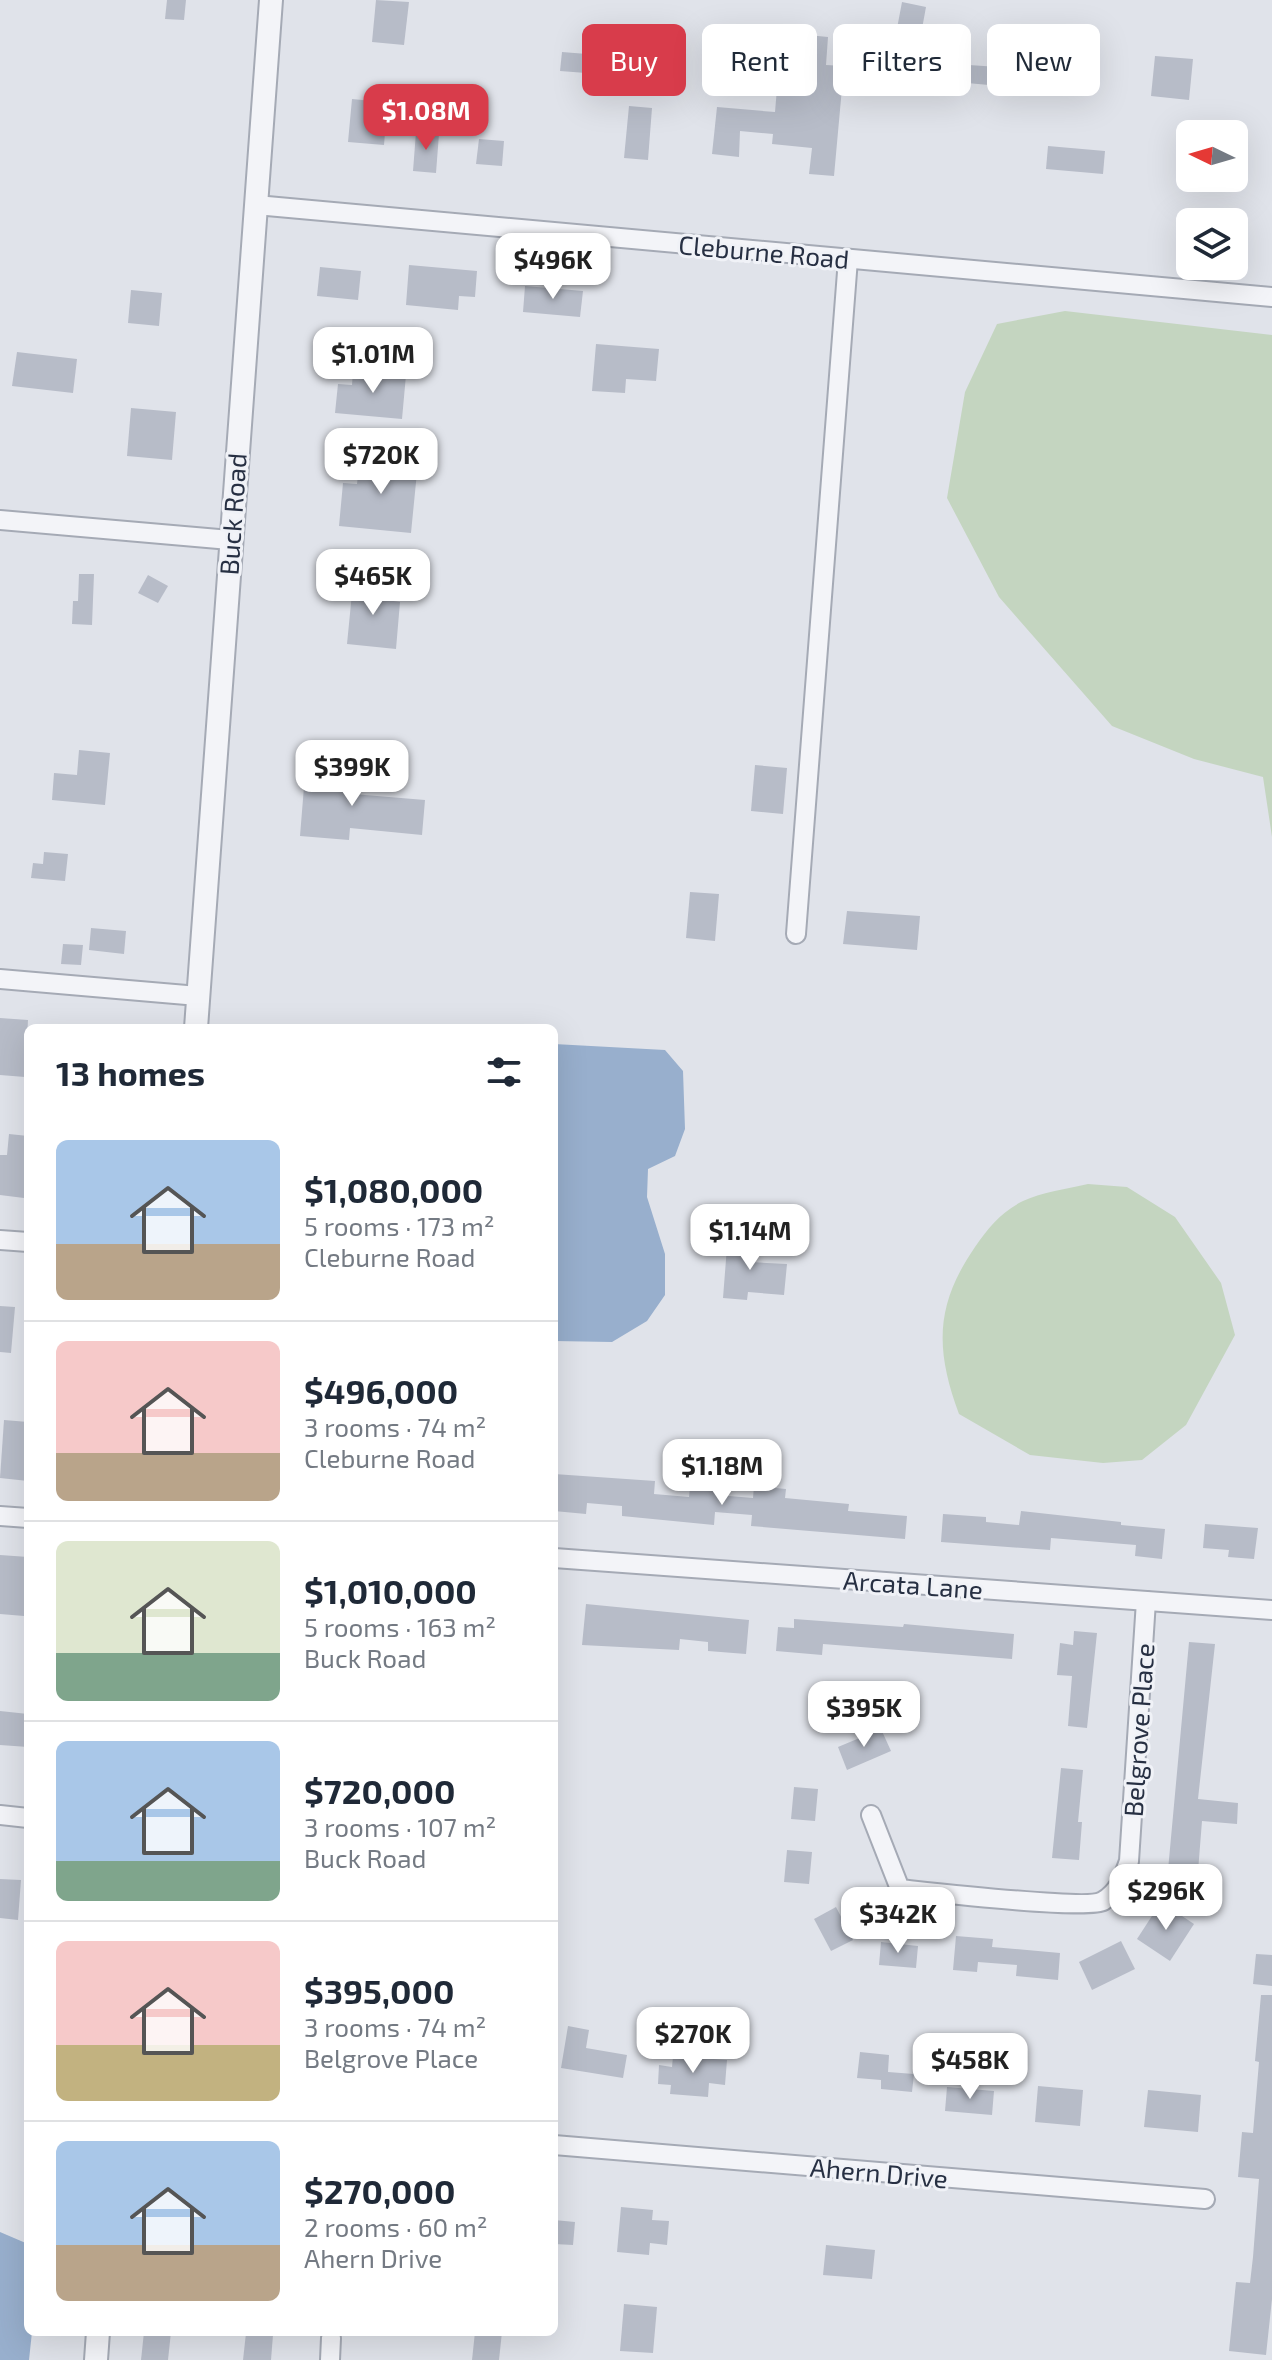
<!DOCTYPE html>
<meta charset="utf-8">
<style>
:root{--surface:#fff;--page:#f6f6f7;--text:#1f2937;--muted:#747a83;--line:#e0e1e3;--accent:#d83c4b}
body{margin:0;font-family:"Exo 2",sans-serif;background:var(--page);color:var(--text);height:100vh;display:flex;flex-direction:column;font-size:30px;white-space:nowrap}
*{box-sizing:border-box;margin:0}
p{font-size:26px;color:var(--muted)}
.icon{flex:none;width:44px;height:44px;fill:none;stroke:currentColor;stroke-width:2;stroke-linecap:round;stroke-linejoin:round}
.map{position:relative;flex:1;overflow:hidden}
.sheet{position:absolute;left:24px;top:1024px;width:534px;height:1312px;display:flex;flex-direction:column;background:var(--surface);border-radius:12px;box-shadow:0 8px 32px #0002}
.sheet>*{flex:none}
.top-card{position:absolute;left:582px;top:24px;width:570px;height:72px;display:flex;gap:16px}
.needle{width:52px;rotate:275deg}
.buttons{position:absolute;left:1176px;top:120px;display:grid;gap:16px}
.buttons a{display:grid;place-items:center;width:72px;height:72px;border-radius:12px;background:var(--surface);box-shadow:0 8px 32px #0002;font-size:40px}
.price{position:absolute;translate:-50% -68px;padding:0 18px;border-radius:16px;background:#fff;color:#222;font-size:26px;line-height:52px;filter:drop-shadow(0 2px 4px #0008)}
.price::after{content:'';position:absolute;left:50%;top:48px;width:24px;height:18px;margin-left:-12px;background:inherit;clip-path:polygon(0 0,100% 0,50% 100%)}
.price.selected{background:var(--accent);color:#fff}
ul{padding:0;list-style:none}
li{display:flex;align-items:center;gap:24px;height:200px;padding:0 32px}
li+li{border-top:2px solid var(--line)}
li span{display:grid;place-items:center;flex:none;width:224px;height:160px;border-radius:12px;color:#555}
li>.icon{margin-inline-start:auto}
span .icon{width:96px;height:96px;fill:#fffc;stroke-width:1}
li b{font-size:34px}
h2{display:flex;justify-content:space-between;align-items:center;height:96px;padding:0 32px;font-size:34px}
.chip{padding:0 28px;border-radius:12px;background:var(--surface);box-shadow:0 8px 32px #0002;font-size:28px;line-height:72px}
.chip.selected{background:var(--accent);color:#fff}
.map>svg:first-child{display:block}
</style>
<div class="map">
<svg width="1272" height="2360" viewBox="0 0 1272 2360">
<rect width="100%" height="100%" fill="#e0e3ea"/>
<!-- green -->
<g fill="#c4d5c0">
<path d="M1065,311L1272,335V837L1263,777L1194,759L1112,726L999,597L947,498L965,392L997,324Z"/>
<path d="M1088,1184L1127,1187L1175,1217L1221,1283L1235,1335L1186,1425L1142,1460L1103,1463L1030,1455L959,1414C935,1349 935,1305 975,1247C989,1227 1001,1212 1023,1201C1042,1192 1067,1189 1088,1184Z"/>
</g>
<!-- water -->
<g fill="#98afcd">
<path d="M554,1044L665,1050L683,1071L685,1129L675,1156L648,1169L647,1197L665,1254V1295L647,1321L612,1342L554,1341Z"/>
<path d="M0,2232L28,2244V2332H32L29,2360H0Z"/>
</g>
<!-- building -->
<g fill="#b7bcc8">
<path d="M167,0H186L184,20L165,19Z"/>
<path d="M376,0L409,2L404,45L372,42Z"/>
<path d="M902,2L926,7L919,45L932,48L923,84L871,72L880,36L895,39Z"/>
<path d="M787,33L828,37L826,65L844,66L834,176L809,174L812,148L772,144L773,134L740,131L739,157L712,154L717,107L775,112L777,88L800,90L804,50L786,49Z"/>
<path d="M641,36L658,37L656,64L640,63Z"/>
<path d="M562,52L587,54L586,73L560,71Z"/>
<path d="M1155,56L1193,59L1189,100L1151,96Z"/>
<path d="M969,65L1013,68L1011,87L967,83Z"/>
<path d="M352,99L403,104L400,135L385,133L384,145L348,142Z"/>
<path d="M629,106L652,108L648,160L624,158Z"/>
<path d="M416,132L439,134L436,173L413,171Z"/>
<path d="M479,139L504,141L502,166L476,164Z"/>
<path d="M1048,146L1105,151L1103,174L1046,169Z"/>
<path d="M409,265L477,271L475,297L459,296L458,310L406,305Z"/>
<path d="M320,267L361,271L358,300L317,296Z"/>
<path d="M525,286L583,291L580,317L523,312Z"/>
<path d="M131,290L162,293L159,326L128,323Z"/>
<path d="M596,344L659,349L656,381L626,379L625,393L592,391Z"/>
<path d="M17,352L77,359L73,393L12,386Z"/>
<path d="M353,371L406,375L402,419L335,413L338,384L352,385Z"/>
<path d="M131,408L176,412L172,460L127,456Z"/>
<path d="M360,456L418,462L411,533L339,526L343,483L357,484Z"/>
<path d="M79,574H94L92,625L72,624L73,601H78Z"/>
<path d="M148,575L168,586L158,603L138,593Z"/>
<path d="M353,583L388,586L387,600L400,602L396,649L347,644Z"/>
<path d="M79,750L110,753L105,805L52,800L54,773L77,775Z"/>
<path d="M306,762L338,765L337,782L354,783L353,794L425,800L422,835L350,828L349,840L300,836Z"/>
<path d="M755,765L787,768L783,814L751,811Z"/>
<path d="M44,852L68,854L65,881L31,878L33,863L43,864Z"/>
<path d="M690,892L719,894L715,941L686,938Z"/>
<path d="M847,911L920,916L917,950L843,944Z"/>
<path d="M91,928L126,931L124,954L89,950Z"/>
<path d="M63,944L83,945L81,965L61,964Z"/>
<path d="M0,1018L28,1020L25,1077L0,1075Z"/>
<path d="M9,1134L28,1136L24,1198L0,1195V1155H7Z"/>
<path d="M728,1234L752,1235L750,1262L787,1264L784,1295L748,1292L747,1300L723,1298Z"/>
<path d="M0,1306L15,1307L11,1353L0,1352Z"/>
<path d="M4,1420L28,1422V1481L0,1478Z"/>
<path d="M554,1474L655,1481L654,1494L689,1497L690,1487L717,1489V1495L753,1498L754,1486L786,1489L785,1498L849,1504L848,1511L907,1516L905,1539L751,1526L752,1515L715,1512L714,1525L622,1516V1506L587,1503L586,1514L554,1511Z"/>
<path d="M1021,1511L1121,1522V1525L1165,1529L1162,1559L1135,1556L1136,1545L1051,1538L1050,1550L941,1542L943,1514L986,1517V1522L1019,1525Z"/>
<path d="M1205,1524L1258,1528L1254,1559L1228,1557L1229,1550L1203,1548Z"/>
<path d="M0,1555L28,1557L24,1616L0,1614Z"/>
<path d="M586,1604L749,1620L746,1654L708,1651V1642L680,1639L679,1650L582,1645Z"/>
<path d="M794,1619L903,1627L904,1624L1014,1634L1012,1659L823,1644L822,1655L776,1651L778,1627L794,1628Z"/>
<path d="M1074,1631L1097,1633L1087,1728L1068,1726L1072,1676L1057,1675L1060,1643L1073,1645Z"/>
<path d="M1189,1642L1215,1644L1198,1799L1238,1803L1237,1824L1202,1821L1197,1884L1167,1881Z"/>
<path d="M0,1711L28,1714V1747L0,1745Z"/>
<path d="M881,1729L891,1751L847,1770L838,1747Z"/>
<path d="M1061,1768L1083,1770L1078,1822H1082L1079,1860L1052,1858Z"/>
<path d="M794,1787L818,1789L815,1821L791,1819Z"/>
<path d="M787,1850L812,1852L809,1884L784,1882Z"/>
<path d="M0,1879L21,1880L18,1920L0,1918Z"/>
<path d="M1161,1902L1194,1924L1170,1961L1137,1939Z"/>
<path d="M836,1907L853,1940L831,1951L814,1919Z"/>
<path d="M956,1936L993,1939L992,1947L1060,1953L1058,1980L1016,1976L1017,1965L978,1962L977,1972L953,1970Z"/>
<path d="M1121,1941L1135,1969L1092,1990L1079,1962Z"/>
<path d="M881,1942L918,1946L916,1968L879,1965Z"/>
<path d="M1256,1954L1272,1955V1986L1253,1984Z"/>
<path d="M1261,1995H1272V2299L1266,2355L1229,2351L1236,2282L1250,2283L1253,2257L1259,2179L1238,2177L1242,2132L1253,2133L1259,2062L1255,2061Z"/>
<path d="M568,2026L589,2030L586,2048L627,2055L623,2078L561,2068Z"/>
<path d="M860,2052L889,2055L888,2072L914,2074L912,2092L881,2089V2080L857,2078Z"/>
<path d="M673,2056L727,2060L725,2085L709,2083L708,2097L670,2094L671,2085L658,2084L659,2065L672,2067Z"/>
<path d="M1038,2086L1083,2090L1080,2126L1035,2122Z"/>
<path d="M947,2087L994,2091L992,2115L945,2111Z"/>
<path d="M1148,2090L1201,2095L1198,2132L1144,2127Z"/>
<path d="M621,2207L653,2210L652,2220L669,2221L667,2245L650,2243L649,2255L617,2252Z"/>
<path d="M554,2220L575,2222L573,2245L554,2244Z"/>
<path d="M826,2245L875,2250L872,2279L823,2275Z"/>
<path d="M624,2304L657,2307L653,2353L620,2351Z"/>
<path d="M144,2332H171L168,2360H141Z"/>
<path d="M475,2332H502L499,2360H472Z"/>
<path d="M246,2333L273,2335L271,2360H243Z"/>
</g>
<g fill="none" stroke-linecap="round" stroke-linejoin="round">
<!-- minor casing -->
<g stroke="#a5aab5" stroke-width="22">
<g id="minor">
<path d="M256,205L1272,297"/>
<path d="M0,520L230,540"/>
<path d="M796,934L848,259"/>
<path d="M0,979L198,996"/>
<path d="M0,1240L28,1242"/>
<path d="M0,1516L28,1518"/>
<path d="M554,1558L1272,1610"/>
<path d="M0,1815L28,1818"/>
<path d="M871,1815L900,1889C929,1892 1088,1910 1103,1901C1119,1891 1123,1878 1129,1861L1146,1601"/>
<path d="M554,2145L1205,2199"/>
<path d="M330,2360L331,2338"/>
</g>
</g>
<!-- tertiary casing -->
<g stroke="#a5aab5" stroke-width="26">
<g id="tertiary">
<path d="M196,1028L271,0"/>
<path d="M96,2360L98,2332"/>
</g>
</g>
<!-- minor -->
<use href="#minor" stroke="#f3f4f8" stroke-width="18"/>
<!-- tertiary -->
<use href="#tertiary" stroke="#f3f4f8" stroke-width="22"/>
</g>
<g text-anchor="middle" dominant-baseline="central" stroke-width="6" stroke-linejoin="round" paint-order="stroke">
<!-- street labels -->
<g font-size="26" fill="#273043" stroke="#f0f2f7">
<text transform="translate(764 251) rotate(5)">Cleburne Road</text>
<text transform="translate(232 514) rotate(-86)">Buck Road</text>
<text transform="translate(913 1584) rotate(4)">Arcata Lane</text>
<text transform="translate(1138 1730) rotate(-86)">Belgrove Place</text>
<text transform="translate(879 2172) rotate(5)">Ahern Drive</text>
</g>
</g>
</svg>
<div class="buttons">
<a><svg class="needle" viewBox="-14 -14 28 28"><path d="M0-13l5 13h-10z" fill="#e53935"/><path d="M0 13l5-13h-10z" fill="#747a83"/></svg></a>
<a><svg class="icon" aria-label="layers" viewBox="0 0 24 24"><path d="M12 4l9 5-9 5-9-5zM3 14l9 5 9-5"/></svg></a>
</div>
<b class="price selected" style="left:426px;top:152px">$1.08M</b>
<b class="price" style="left:553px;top:301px">$496K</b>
<b class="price" style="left:373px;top:395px">$1.01M</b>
<b class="price" style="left:381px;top:496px">$720K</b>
<b class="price" style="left:373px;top:617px">$465K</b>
<b class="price" style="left:352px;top:808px">$399K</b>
<b class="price" style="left:750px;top:1272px">$1.14M</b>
<b class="price" style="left:722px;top:1507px">$1.18M</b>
<b class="price" style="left:864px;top:1749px">$395K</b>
<b class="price" style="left:1166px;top:1932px">$296K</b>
<b class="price" style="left:898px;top:1955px">$342K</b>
<b class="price" style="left:693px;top:2075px">$270K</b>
<b class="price" style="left:970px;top:2101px">$458K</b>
<div class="top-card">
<a class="chip selected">Buy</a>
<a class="chip">Rent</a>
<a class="chip">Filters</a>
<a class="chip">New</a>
</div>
<section class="sheet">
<h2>13 homes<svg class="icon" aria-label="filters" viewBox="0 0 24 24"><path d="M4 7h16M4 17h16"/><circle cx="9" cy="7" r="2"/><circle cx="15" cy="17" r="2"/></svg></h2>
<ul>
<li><span style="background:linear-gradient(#a9c7e8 65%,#b9a48a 0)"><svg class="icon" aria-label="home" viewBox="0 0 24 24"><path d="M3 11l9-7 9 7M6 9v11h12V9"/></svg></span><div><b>$1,080,000</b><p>5 rooms · 173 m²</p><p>Cleburne Road</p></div></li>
<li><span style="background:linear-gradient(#f6c9c9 70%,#b9a48a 0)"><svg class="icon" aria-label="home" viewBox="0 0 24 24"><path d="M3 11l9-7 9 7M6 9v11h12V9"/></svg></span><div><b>$496,000</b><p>3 rooms · 74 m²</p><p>Cleburne Road</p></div></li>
<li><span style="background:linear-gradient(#dfe7d0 70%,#7fa58c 0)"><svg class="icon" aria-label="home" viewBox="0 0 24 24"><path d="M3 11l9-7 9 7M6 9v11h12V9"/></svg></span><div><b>$1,010,000</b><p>5 rooms · 163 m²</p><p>Buck Road</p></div></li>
<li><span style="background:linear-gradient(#a9c7e8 75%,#7fa58c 0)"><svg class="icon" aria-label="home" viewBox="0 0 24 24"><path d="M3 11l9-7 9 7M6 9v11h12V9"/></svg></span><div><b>$720,000</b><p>3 rooms · 107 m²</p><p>Buck Road</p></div></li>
<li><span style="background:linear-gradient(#f6c9c9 65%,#c2b280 0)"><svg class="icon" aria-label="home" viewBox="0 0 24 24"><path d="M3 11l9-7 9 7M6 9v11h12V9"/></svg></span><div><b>$395,000</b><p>3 rooms · 74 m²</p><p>Belgrove Place</p></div></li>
<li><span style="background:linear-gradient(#a9c7e8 65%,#b9a48a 0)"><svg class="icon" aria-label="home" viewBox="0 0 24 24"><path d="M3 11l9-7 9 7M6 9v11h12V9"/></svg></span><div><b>$270,000</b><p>2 rooms · 60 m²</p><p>Ahern Drive</p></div></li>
</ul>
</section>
</div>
